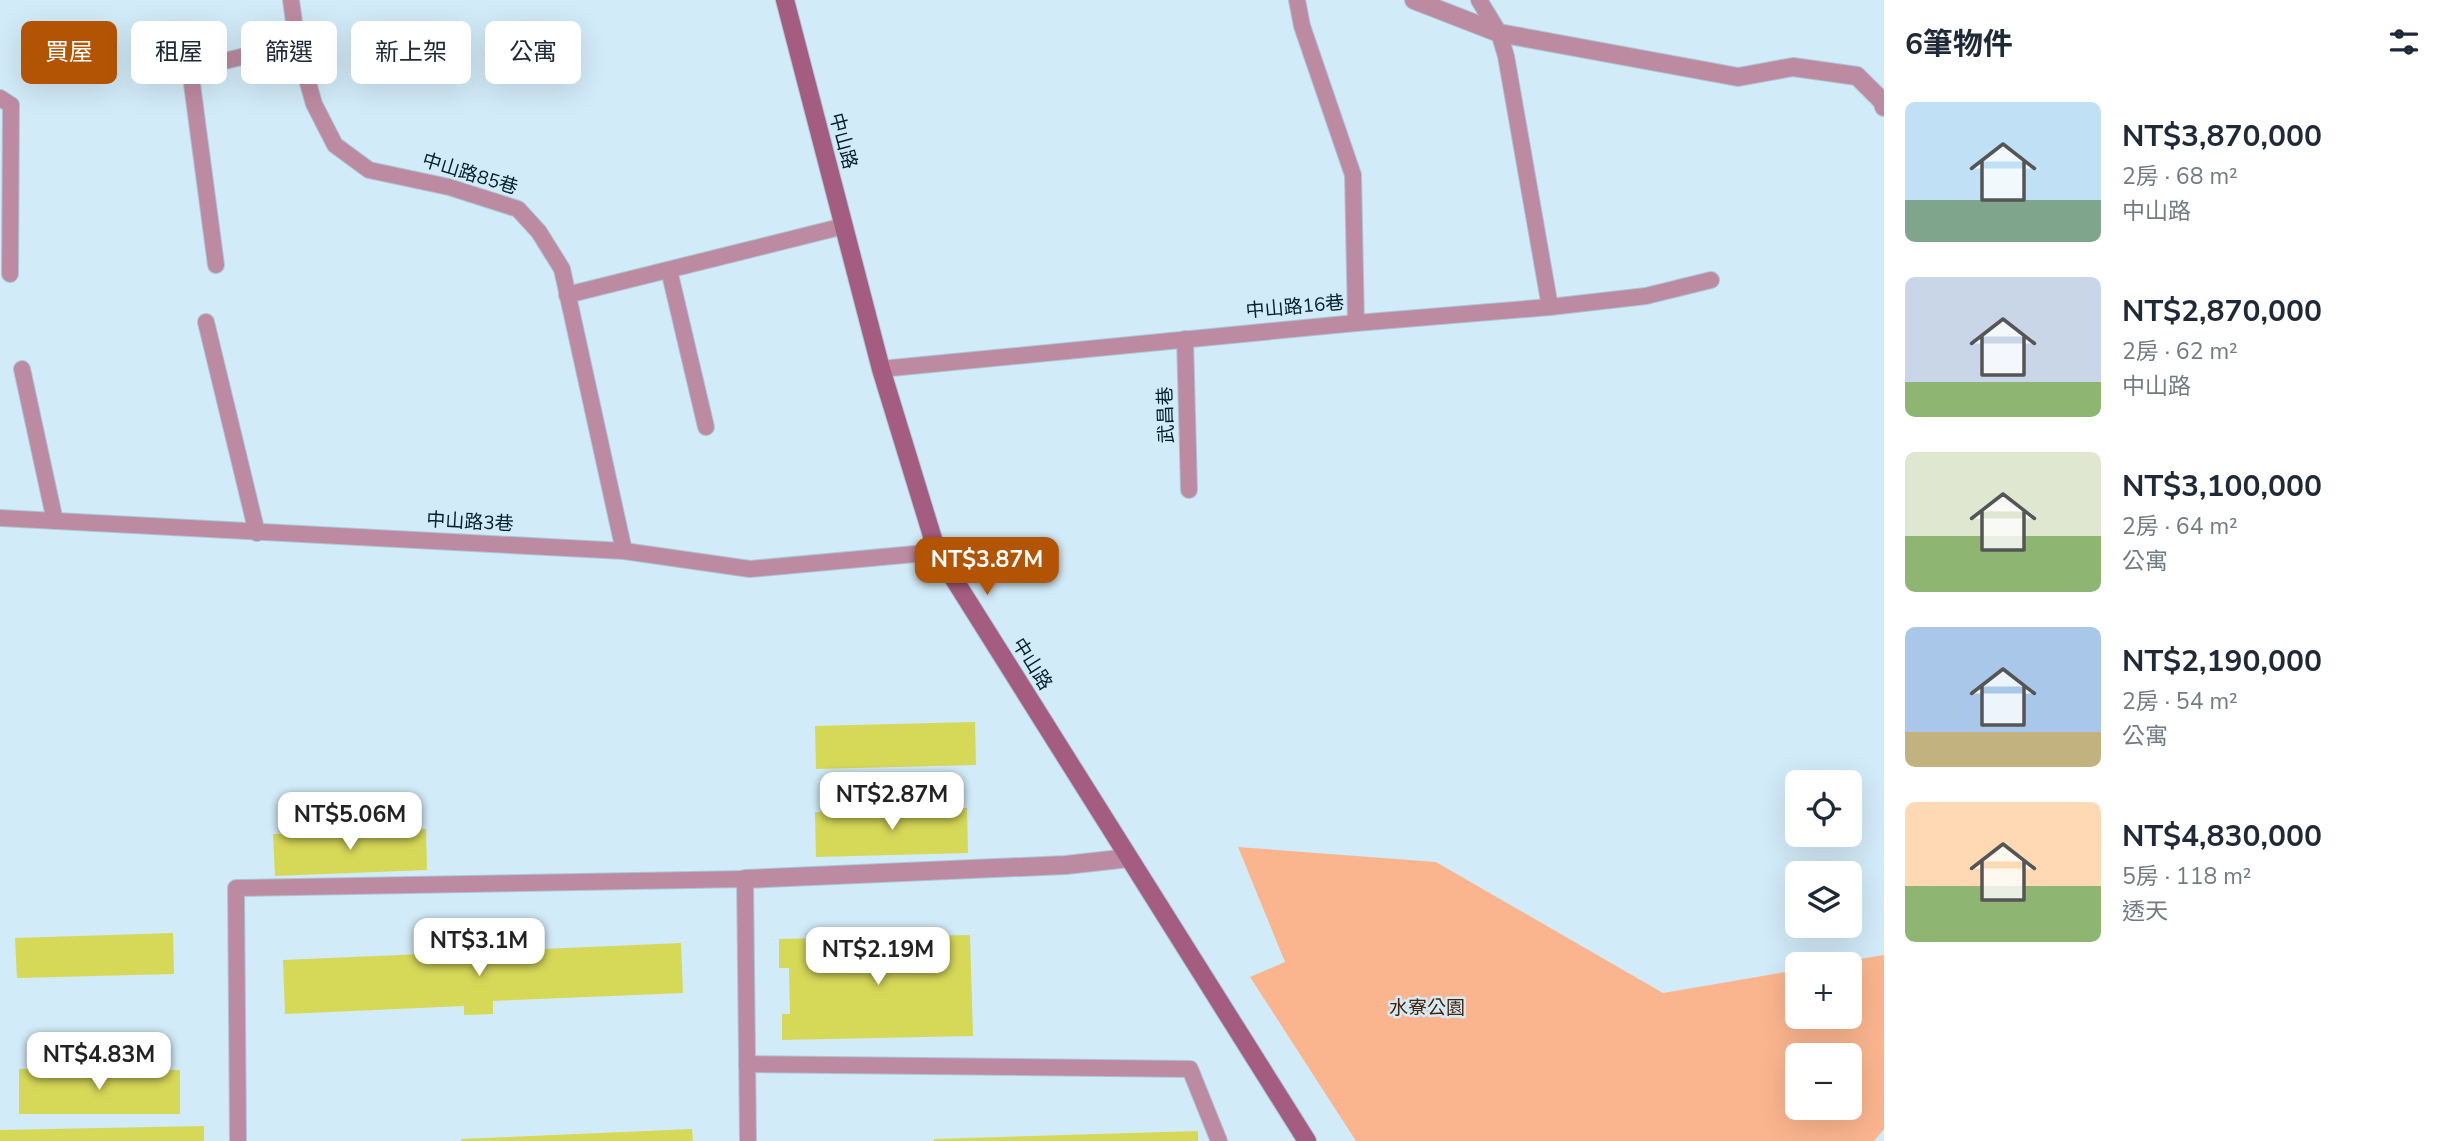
<!DOCTYPE html>
<html lang="zh-TW">
<meta charset="utf-8">
<style>
:root{--surface:#fff;--page:#f6f6f7;--text:#1f2937;--muted:#747a83;--accent:#b25404}
body{margin:0;font-family:"Nunito Sans","Noto Sans TC",sans-serif;background:var(--page);color:var(--text);height:100vh;display:flex;flex-direction:column;font-size:26px;white-space:nowrap}
*{box-sizing:border-box;margin:0}
p{font-size:23px;color:var(--muted)}
.icon{flex:none;width:38px;height:38px;fill:none;stroke:currentColor;stroke-width:2;stroke-linecap:round;stroke-linejoin:round}
.map{position:relative;flex:1;overflow:hidden}
.panel{display:flex;flex-direction:column;background:var(--surface);width:560px}
.panel>*{flex:none}
.banner{position:absolute;left:21px;top:21px;width:665px;height:63px;display:flex;gap:14px}
.controls{position:absolute;left:1785px;top:770px;display:grid;gap:14px}
.controls a{display:grid;place-items:center;width:77px;height:77px;border-radius:10px;background:var(--surface);box-shadow:0 7px 28px #0002;font-size:35px}
.price{position:absolute;translate:-50% -60px;padding:0 16px;border-radius:14px;background:#fff;color:#222;font-size:23px;line-height:46px;filter:drop-shadow(0 2px 4px #0008)}
.price::after{content:'';position:absolute;left:50%;top:42px;width:21px;height:16px;margin-left:-10px;background:inherit;clip-path:polygon(0 0,100% 0,50% 100%)}
.price.on{background:var(--accent);color:#fff}
ul{padding:0;list-style:none}
li{display:flex;align-items:center;gap:21px;height:175px;padding:0 21px}
li span{display:grid;place-items:center;flex:none;width:196px;height:140px;border-radius:10px;color:#555}
li>.icon{margin-inline-start:auto}
span .icon{width:84px;height:84px;fill:#fffc;stroke-width:1}
li b{font-size:30px}
h2{display:flex;justify-content:space-between;align-items:center;height:84px;padding:0 21px;font-size:30px}
.chip{padding:0 24px;border-radius:10px;background:var(--surface);box-shadow:0 7px 28px #0002;font-size:24px;line-height:63px}
.chip.on{background:var(--accent);color:#fff}
main{display:flex;flex:1;min-height:0}
.map>svg:first-child{display:block}
</style>
<main>
<div class="map">
<svg width="1884" height="1141" viewBox="0 0 1884 1141">
<rect width="100%" height="100%" fill="#d2ebf8"/>
<!-- green -->
<path fill="#fab58e" fill-rule="evenodd" d="M1238,847L1436,862L1663,993L1797,970V1017H1850V964H1830L1884,955V1129L1874,1141H1356L1250,977L1285,962ZM1797,1055H1850V1108H1797Z"/>
<!-- building -->
<g fill="#d6d858">
<path d="M975,722L976,765L816,769L815,726Z"/>
<path d="M967,808L968,853L816,857L815,812Z"/>
<path d="M426,829L427,870L275,876L273,834Z"/>
<path d="M173,933L174,974L17,978L15,938Z"/>
<path d="M970,935L973,1036L782,1040V1014H790L789,968H779V939Z"/>
<path d="M681,943L683,993L493,1001V1014L464,1015V1006L285,1014L283,960Z"/>
<path d="M19,1069L180,1070V1114H19Z"/>
<path d="M204,1126V1141H0V1130Z"/>
<path d="M692,1129L693,1141H461V1139Z"/>
<path d="M1198,1131V1141H934V1139Z"/>
</g>
<g fill="none" stroke-linecap="round" stroke-linejoin="round">
<!-- lane casing -->
<g stroke="#adc6d3" stroke-width="18">
<g id="lane">
<path d="M291,0L297,44L314,104L335,145L369,170L449,187L518,209L539,232L562,269L624,551"/>
<path d="M1297,0L1302,26L1353,175L1356,323"/>
<path d="M1479,0L1499,33L1506,56L1550,307"/>
<path d="M0,98L11,105L10,274"/>
<path d="M216,265L190,69L297,44"/>
<path d="M669,270L706,427"/>
<path d="M567,295L844,226"/>
<path d="M206,322L257,533"/>
<path d="M1185,339L1189,490"/>
<path d="M22,369L55,521"/>
<path d="M881,369L1356,323L1550,307L1646,296L1711,280"/>
<path d="M0,518L624,551L750,569L937,552"/>
<path d="M747,1064L1190,1069L1219,1141"/>
<path d="M238,1141L236,888L745,879L748,1141"/>
</g>
</g>
<!-- street casing -->
<g stroke="#adc6d3" stroke-width="20">
<g id="street">
<path d="M1414,0L1499,33L1738,77L1793,67L1857,76L1882,101L1884,107"/>
<path d="M745,879L1066,865L1129,858"/>
</g>
</g>
<!-- secondary casing -->
<g stroke="#adc6d3" stroke-width="20">
<path id="secondary" d="M785,0L881,369L937,552L1307,1141"/>
</g>
<!-- lane -->
<use href="#lane" stroke="#bd8ba1" stroke-width="16"/>
<!-- street -->
<use href="#street" stroke="#bd8ba1" stroke-width="18"/>
<!-- secondary -->
<use href="#secondary" stroke="#a45d80" stroke-width="18"/>
</g>
<g text-anchor="middle" dominant-baseline="central" stroke-width="5" stroke-linejoin="round" paint-order="stroke">
<!-- street labels -->
<g font-size="19" fill="#041f2b" stroke="#d2ebf8">
<text transform="translate(843 141) rotate(75)">中山路</text>
<text transform="translate(470 174) rotate(17)">中山路85巷</text>
<text transform="translate(1295 307) rotate(-5)">中山路16巷</text>
<text transform="translate(1166 415) rotate(-92)">武昌巷</text>
<text transform="translate(470 522) rotate(3)">中山路3巷</text>
<text transform="translate(1032 664) rotate(58)">中山路</text>
</g>
<!-- park labels -->
<g font-size="19" fill="#492105" stroke="#d2ebf8">
<text x="1427" y="1008">水寮公園</text>
</g>
</g>
</svg>
<div class="controls">
<a><svg class="icon" aria-label="locate" viewBox="0 0 24 24"><circle cx="12" cy="12" r="6"/><path d="M12 2v4M12 18v4M2 12h4M18 12h4"/></svg></a>
<a><svg class="icon" aria-label="layers" viewBox="0 0 24 24"><path d="M12 4l9 5-9 5-9-5zM3 14l9 5 9-5"/></svg></a>
<a>+</a>
<a>−</a>
</div>
<b class="price on" style="left:987px;top:597px">NT$3.87M</b>
<b class="price" style="left:892px;top:832px">NT$2.87M</b>
<b class="price" style="left:350px;top:852px">NT$5.06M</b>
<b class="price" style="left:479px;top:978px">NT$3.1M</b>
<b class="price" style="left:878px;top:987px">NT$2.19M</b>
<b class="price" style="left:99px;top:1092px">NT$4.83M</b>
<div class="banner">
<a class="chip on">買屋</a>
<a class="chip">租屋</a>
<a class="chip">篩選</a>
<a class="chip">新上架</a>
<a class="chip">公寓</a>
</div>
</div>
<section class="panel">
<h2>6筆物件<svg class="icon" aria-label="filters" viewBox="0 0 24 24"><path d="M4 7h16M4 17h16"/><circle cx="9" cy="7" r="2"/><circle cx="15" cy="17" r="2"/></svg></h2>
<ul>
<li><span style="background:linear-gradient(#bfe0f5 70%,#7fa58c 0)"><svg class="icon" aria-label="home" viewBox="0 0 24 24"><path d="M3 11l9-7 9 7M6 9v11h12V9"/></svg></span><div><b>NT$3,870,000</b><p>2房 · 68 m²</p><p>中山路</p></div></li>
<li><span style="background:linear-gradient(#c9d6e8 75%,#8fb573 0)"><svg class="icon" aria-label="home" viewBox="0 0 24 24"><path d="M3 11l9-7 9 7M6 9v11h12V9"/></svg></span><div><b>NT$2,870,000</b><p>2房 · 62 m²</p><p>中山路</p></div></li>
<li><span style="background:linear-gradient(#dfe7d0 60%,#8fb573 0)"><svg class="icon" aria-label="home" viewBox="0 0 24 24"><path d="M3 11l9-7 9 7M6 9v11h12V9"/></svg></span><div><b>NT$3,100,000</b><p>2房 · 64 m²</p><p>公寓</p></div></li>
<li><span style="background:linear-gradient(#a9c7e8 75%,#c2b280 0)"><svg class="icon" aria-label="home" viewBox="0 0 24 24"><path d="M3 11l9-7 9 7M6 9v11h12V9"/></svg></span><div><b>NT$2,190,000</b><p>2房 · 54 m²</p><p>公寓</p></div></li>
<li><span style="background:linear-gradient(#ffd9b3 60%,#8fb573 0)"><svg class="icon" aria-label="home" viewBox="0 0 24 24"><path d="M3 11l9-7 9 7M6 9v11h12V9"/></svg></span><div><b>NT$4,830,000</b><p>5房 · 118 m²</p><p>透天</p></div></li>
</ul>
</section>
</main>
